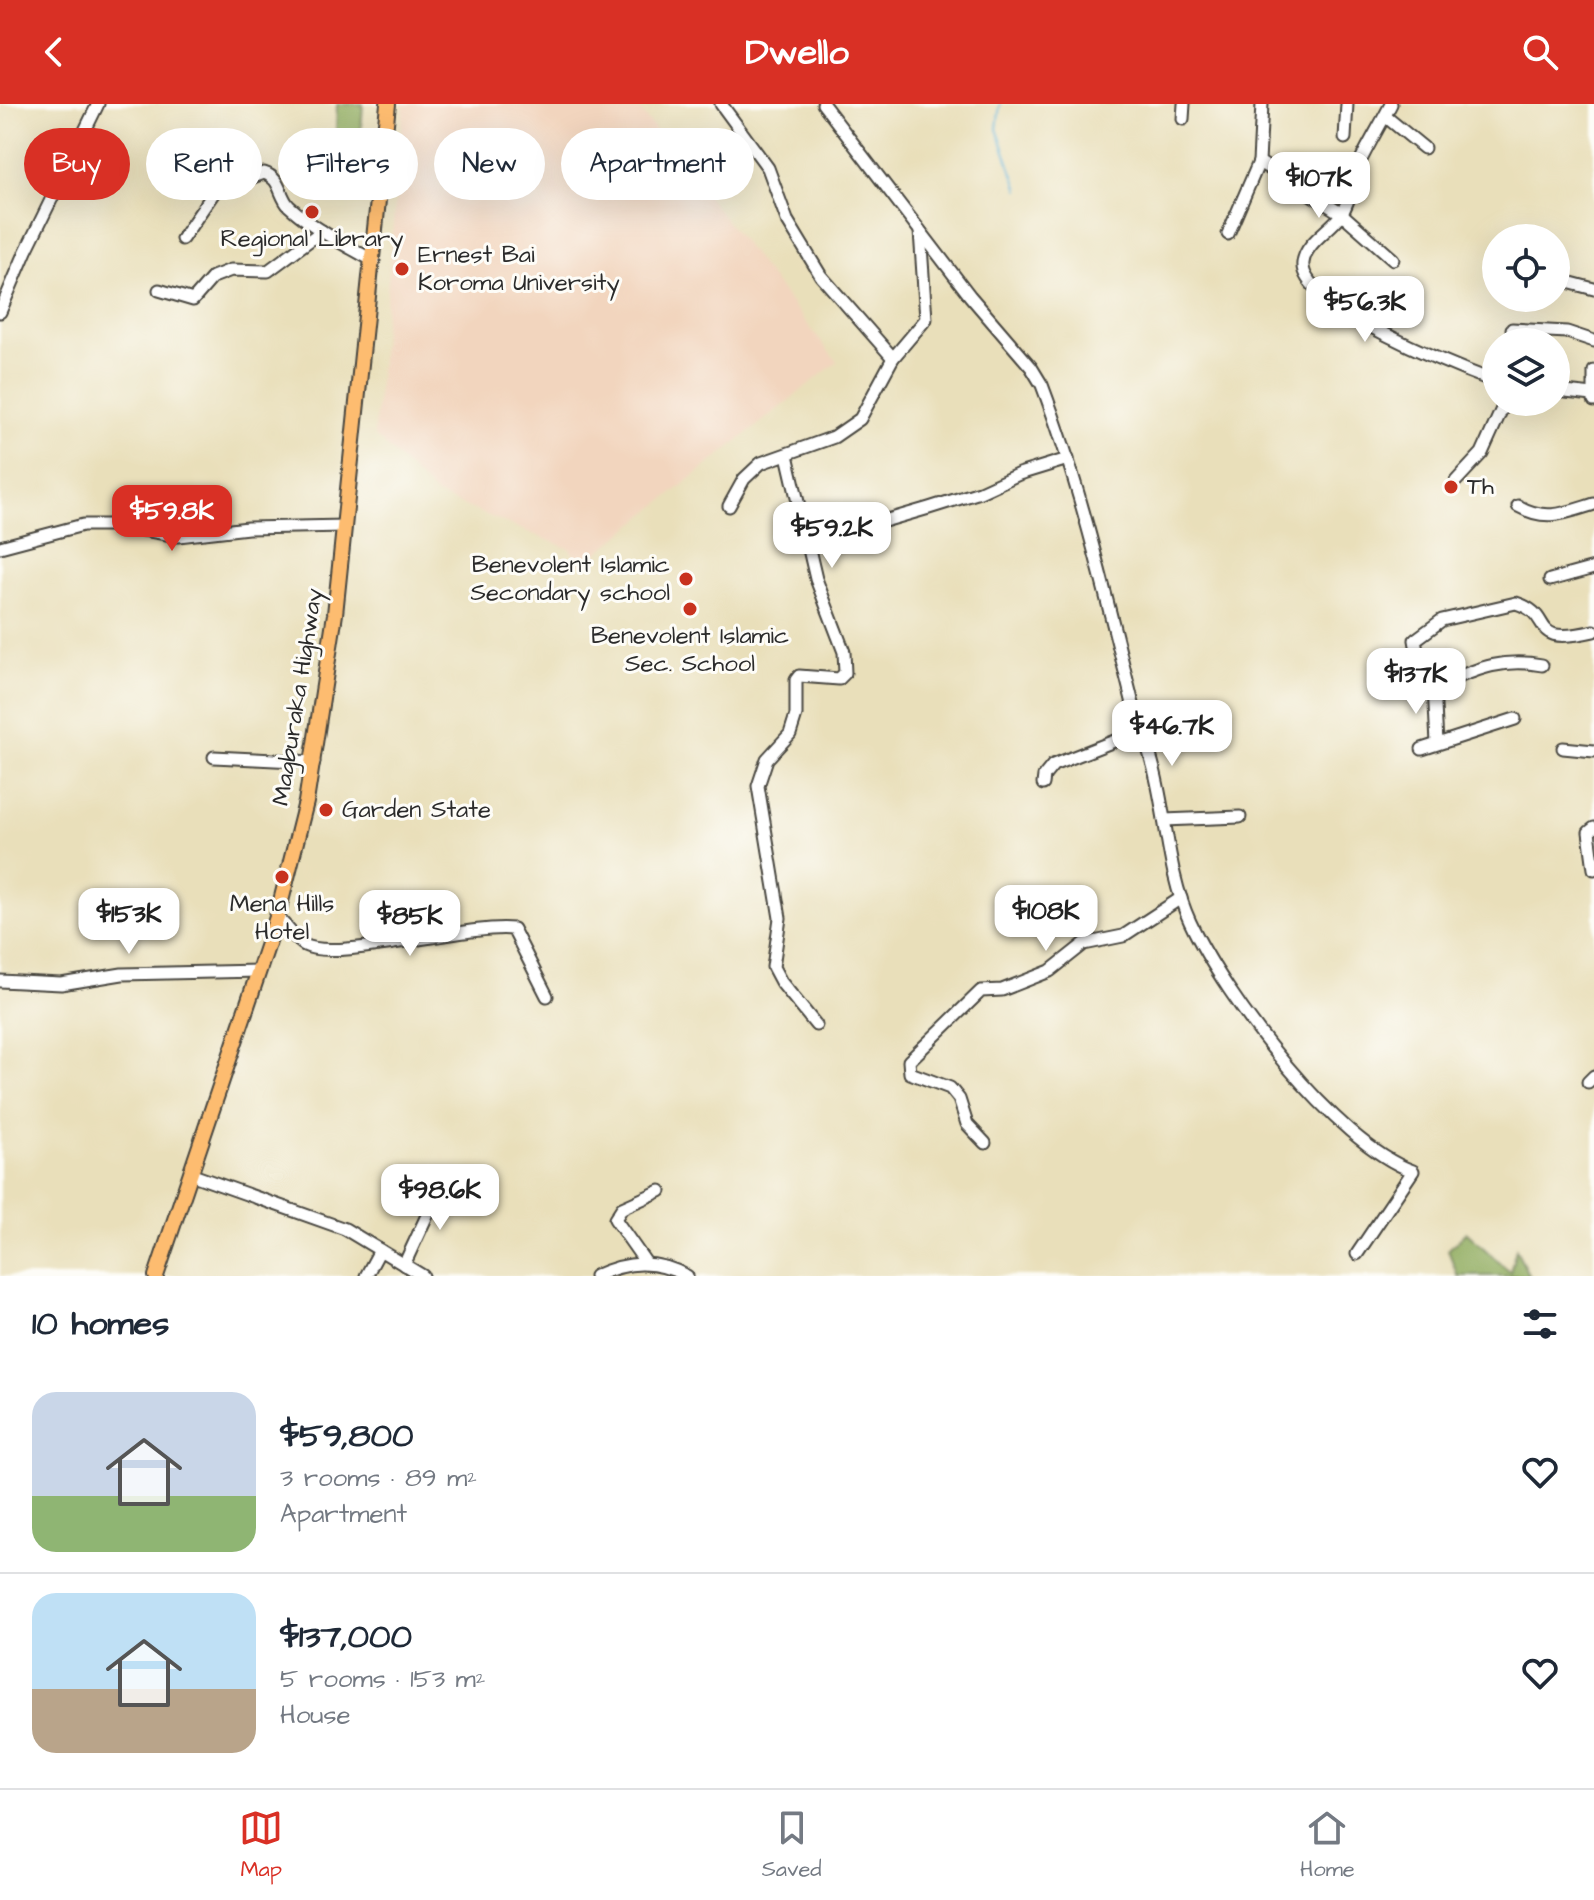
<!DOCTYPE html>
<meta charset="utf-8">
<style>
:root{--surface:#fff;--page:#f2f2f3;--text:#1f2937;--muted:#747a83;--line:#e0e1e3;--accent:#d93025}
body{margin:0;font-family:"Architects Daughter",sans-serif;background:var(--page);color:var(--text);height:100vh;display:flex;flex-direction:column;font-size:30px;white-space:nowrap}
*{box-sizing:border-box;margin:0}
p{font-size:26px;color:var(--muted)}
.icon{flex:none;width:44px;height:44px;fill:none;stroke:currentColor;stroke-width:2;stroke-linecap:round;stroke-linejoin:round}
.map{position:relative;height:1172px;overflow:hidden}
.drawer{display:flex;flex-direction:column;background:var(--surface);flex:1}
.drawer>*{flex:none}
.top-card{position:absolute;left:24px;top:24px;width:800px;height:72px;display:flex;gap:16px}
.fabs{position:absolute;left:1482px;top:120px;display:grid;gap:16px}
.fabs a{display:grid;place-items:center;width:88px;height:88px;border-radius:50%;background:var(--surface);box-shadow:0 8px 32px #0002;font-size:40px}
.price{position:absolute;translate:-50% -68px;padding:0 18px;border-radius:16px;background:#fff;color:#222;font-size:26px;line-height:52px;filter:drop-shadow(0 2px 4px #0008)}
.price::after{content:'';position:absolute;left:50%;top:48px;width:24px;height:18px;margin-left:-12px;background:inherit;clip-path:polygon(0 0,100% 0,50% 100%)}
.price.selected{background:var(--accent);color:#fff}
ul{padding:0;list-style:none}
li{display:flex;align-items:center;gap:24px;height:200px;padding:0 32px}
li+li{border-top:2px solid var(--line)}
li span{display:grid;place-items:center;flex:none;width:224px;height:160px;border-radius:24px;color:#555}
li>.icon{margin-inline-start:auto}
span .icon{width:96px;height:96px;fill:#fffc;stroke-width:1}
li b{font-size:34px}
h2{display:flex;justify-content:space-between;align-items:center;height:96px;padding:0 32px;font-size:34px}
.pill{padding:0 28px;border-radius:36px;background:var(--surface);box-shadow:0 8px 32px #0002;font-size:28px;line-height:72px}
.pill.selected{background:var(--accent);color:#fff}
header{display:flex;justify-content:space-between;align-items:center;height:104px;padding:0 32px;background:var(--accent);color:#fff;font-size:36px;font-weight:700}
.tabs{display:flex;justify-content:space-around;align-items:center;height:112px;border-top:2px solid var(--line);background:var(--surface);font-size:22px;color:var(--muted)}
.tabs a{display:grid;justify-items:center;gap:4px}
.tabs .selected{color:var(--accent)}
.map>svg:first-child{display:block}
</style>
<header><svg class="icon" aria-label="back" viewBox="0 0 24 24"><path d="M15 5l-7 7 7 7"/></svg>Dwello<svg class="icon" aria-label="search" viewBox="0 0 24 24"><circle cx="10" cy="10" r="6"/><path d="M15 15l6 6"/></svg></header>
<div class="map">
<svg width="1594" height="1172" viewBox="0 0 1594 1172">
<rect width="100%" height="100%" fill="#fdfcf7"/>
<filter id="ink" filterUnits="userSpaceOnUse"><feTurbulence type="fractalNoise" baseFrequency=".0125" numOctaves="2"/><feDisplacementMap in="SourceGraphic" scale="16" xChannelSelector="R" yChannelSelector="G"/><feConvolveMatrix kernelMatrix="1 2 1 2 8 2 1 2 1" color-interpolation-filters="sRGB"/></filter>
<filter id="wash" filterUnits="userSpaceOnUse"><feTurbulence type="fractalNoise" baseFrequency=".006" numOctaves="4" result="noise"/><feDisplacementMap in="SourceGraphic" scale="32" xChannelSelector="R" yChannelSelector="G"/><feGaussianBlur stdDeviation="1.8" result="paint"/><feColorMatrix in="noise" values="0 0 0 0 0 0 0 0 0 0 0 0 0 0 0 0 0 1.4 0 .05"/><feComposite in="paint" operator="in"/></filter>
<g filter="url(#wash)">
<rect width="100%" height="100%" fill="#e9dfba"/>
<!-- built -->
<path fill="#f2d5be" d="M404,0H635L837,258L581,462L570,445L437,391L374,331Z"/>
<!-- forest -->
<g fill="#8fab5d" stroke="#5d6b44" stroke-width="2">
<path d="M337,0H363L361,28L351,32L336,28Z"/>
<path d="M1466,1128L1510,1168L1516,1145L1529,1172H1458L1448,1146Z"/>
</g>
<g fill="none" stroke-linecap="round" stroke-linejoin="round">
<!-- stream -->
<path stroke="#5cb3d9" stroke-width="2" d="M1000,0L997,25L1019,86"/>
</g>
</g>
<g filter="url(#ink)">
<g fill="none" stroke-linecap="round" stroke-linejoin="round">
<!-- minor casing -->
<g stroke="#484640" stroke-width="15">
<g id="minor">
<path d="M721,0L768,64L787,116L821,172L893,254"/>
<path d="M823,0L970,192L1031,263L1042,281C1081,384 1105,489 1132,596C1138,619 1148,641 1154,665C1167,715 1168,771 1190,818C1225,893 1335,1039 1413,1067L1357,1150"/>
<path d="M1391,0C1381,20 1369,39 1359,60C1352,76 1351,97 1340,112C1330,126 1305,139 1303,159C1298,202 1461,265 1496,278"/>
<path d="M1385,12L1424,44"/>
<path d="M1183,15L1184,0"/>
<path d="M1345,34L1347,0"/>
<path d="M1259,58L1342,110L1393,155"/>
<path d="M1228,130L1259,58L1262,0"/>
<path d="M182,135L215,87L264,69C281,74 279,92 289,102C314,125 345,141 374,157"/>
<path d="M1556,175L1594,185"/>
<path d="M159,186L193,196L213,173L231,166L268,167L322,127"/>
<path d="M0,208L26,147L98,0"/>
<path d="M1512,225L1567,228L1594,237"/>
<path d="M1556,287L1593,291"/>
<path d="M1594,297V267"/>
<path d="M787,351L816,475L844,548L845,569L839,575L799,572L796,576V611L790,630L767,655L758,682L780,814L773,863L781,878L816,921"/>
<path d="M1456,377L1482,349L1505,298"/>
<path d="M729,402L744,375L761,359L834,333L860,315L893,254L926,215L920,127"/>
<path d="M1518,402C1546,418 1565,409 1594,400"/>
<path d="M808,434L836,431L929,404L980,388L1019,370L1068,355"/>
<path d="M0,443L83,421H115L178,432L248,424L345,422"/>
<path d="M1550,476L1594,464"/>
<path d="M1542,561C1499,553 1473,567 1434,583L1419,558L1415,536L1442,516L1516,499C1558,512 1524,543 1594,527"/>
<path d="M1434,583L1437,639"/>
<path d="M1563,644L1594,647"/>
<path d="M1422,645L1515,615"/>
<path d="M214,653L314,658"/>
<path d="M1043,680L1044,672L1053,661L1140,627"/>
<path d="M1164,716L1240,713"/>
<path d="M1594,724L1589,728L1594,765"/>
<path d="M277,813C286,821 293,833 303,840C330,860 471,819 513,825L547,892"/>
<path d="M0,877L61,880L122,870L259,867"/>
<path d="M1588,978L1594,972"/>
<path d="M985,1039L967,1020L959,995L950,984L910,969L909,957L981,887L1002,886L1050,867L1084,840L1123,832L1181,794"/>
<path d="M190,1070L345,1125L423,1172"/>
<path d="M646,1159L615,1115L622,1104L660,1087"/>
<path d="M404,1161L430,1105L428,1084"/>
<path d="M366,1172L380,1146"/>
<path d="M595,1172C628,1157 655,1155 687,1172"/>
</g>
</g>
<!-- major casing -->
<g stroke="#484640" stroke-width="18">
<path id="major" d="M156,1172L277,813L306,698L335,510L388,0"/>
</g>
<!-- minor -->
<use href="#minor" stroke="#fff" stroke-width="11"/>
<!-- major -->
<use href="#major" stroke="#fdbc70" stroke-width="14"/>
</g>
</g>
<!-- markers -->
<g fill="#c8321e" stroke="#fdfcf7" stroke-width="3">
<circle cx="312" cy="108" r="8"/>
<circle cx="402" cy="165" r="8"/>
<circle cx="1451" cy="383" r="8"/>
<circle cx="686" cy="475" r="8"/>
<circle cx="690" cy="505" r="8"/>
<circle cx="326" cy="706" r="8"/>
<circle cx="282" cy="773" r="8"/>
</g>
<g text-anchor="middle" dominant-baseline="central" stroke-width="6" stroke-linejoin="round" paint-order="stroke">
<!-- poi labels -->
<g font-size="24" fill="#2b2b2b" stroke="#fdfcf7">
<text x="312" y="135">Regional Library</text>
<text x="418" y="151" text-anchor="start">Ernest Bai<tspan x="418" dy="28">Koroma University</tspan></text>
<text x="1467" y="383" text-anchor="start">Th</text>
<text x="670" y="461" text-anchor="end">Benevolent Islamic<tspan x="670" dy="28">Secondary school</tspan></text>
<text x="690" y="532">Benevolent Islamic<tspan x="690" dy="28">Sec. School</tspan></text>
<text x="342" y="706" text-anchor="start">Garden State</text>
<text x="282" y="800">Mena Hills<tspan x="282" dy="28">Hotel</tspan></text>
</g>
<!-- street labels -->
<g font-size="24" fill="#2b2b2b" stroke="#fdfcf7">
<text transform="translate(298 593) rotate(-81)">Magburaka Highway</text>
</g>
</g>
</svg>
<div class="fabs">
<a><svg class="icon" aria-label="locate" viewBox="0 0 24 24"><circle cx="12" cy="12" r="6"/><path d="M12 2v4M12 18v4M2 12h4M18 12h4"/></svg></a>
<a><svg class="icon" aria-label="layers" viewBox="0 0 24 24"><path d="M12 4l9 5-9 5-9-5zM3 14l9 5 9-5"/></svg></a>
</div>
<b class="price" style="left:1319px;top:116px">$107K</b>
<b class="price" style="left:1365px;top:240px">$56.3K</b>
<b class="price selected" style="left:172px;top:449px">$59.8K</b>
<b class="price" style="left:832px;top:466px">$59.2K</b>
<b class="price" style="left:1416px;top:612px">$137K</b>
<b class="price" style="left:1172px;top:664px">$46.7K</b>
<b class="price" style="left:1046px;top:849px">$108K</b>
<b class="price" style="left:129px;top:852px">$153K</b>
<b class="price" style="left:410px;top:854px">$85K</b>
<b class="price" style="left:440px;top:1128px">$98.6K</b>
<div class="top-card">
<a class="pill selected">Buy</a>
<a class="pill">Rent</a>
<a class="pill">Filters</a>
<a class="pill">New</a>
<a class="pill">Apartment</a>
</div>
</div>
<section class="drawer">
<h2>10 homes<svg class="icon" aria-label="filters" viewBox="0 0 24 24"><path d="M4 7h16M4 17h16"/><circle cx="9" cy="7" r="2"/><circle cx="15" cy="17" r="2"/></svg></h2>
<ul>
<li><span style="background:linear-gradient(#c9d6e8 65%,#8fb573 0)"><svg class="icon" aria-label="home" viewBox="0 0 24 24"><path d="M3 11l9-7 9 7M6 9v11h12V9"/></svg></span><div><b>$59,800</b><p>3 rooms · 89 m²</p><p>Apartment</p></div><svg class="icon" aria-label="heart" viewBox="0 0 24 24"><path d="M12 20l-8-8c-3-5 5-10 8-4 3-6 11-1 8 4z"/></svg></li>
<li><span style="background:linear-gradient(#bfe0f5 60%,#b9a48a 0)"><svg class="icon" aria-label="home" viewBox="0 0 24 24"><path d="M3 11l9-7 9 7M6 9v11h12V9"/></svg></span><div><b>$137,000</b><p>5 rooms · 153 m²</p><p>House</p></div><svg class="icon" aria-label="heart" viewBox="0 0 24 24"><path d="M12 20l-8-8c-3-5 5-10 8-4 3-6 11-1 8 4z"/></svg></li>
</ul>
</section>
<nav class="tabs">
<a class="selected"><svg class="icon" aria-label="map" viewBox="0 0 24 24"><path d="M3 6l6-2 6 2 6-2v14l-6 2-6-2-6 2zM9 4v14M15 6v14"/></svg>Map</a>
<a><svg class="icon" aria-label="saved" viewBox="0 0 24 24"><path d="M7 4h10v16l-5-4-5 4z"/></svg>Saved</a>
<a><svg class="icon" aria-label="home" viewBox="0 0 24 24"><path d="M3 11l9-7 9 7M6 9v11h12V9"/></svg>Home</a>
</nav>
